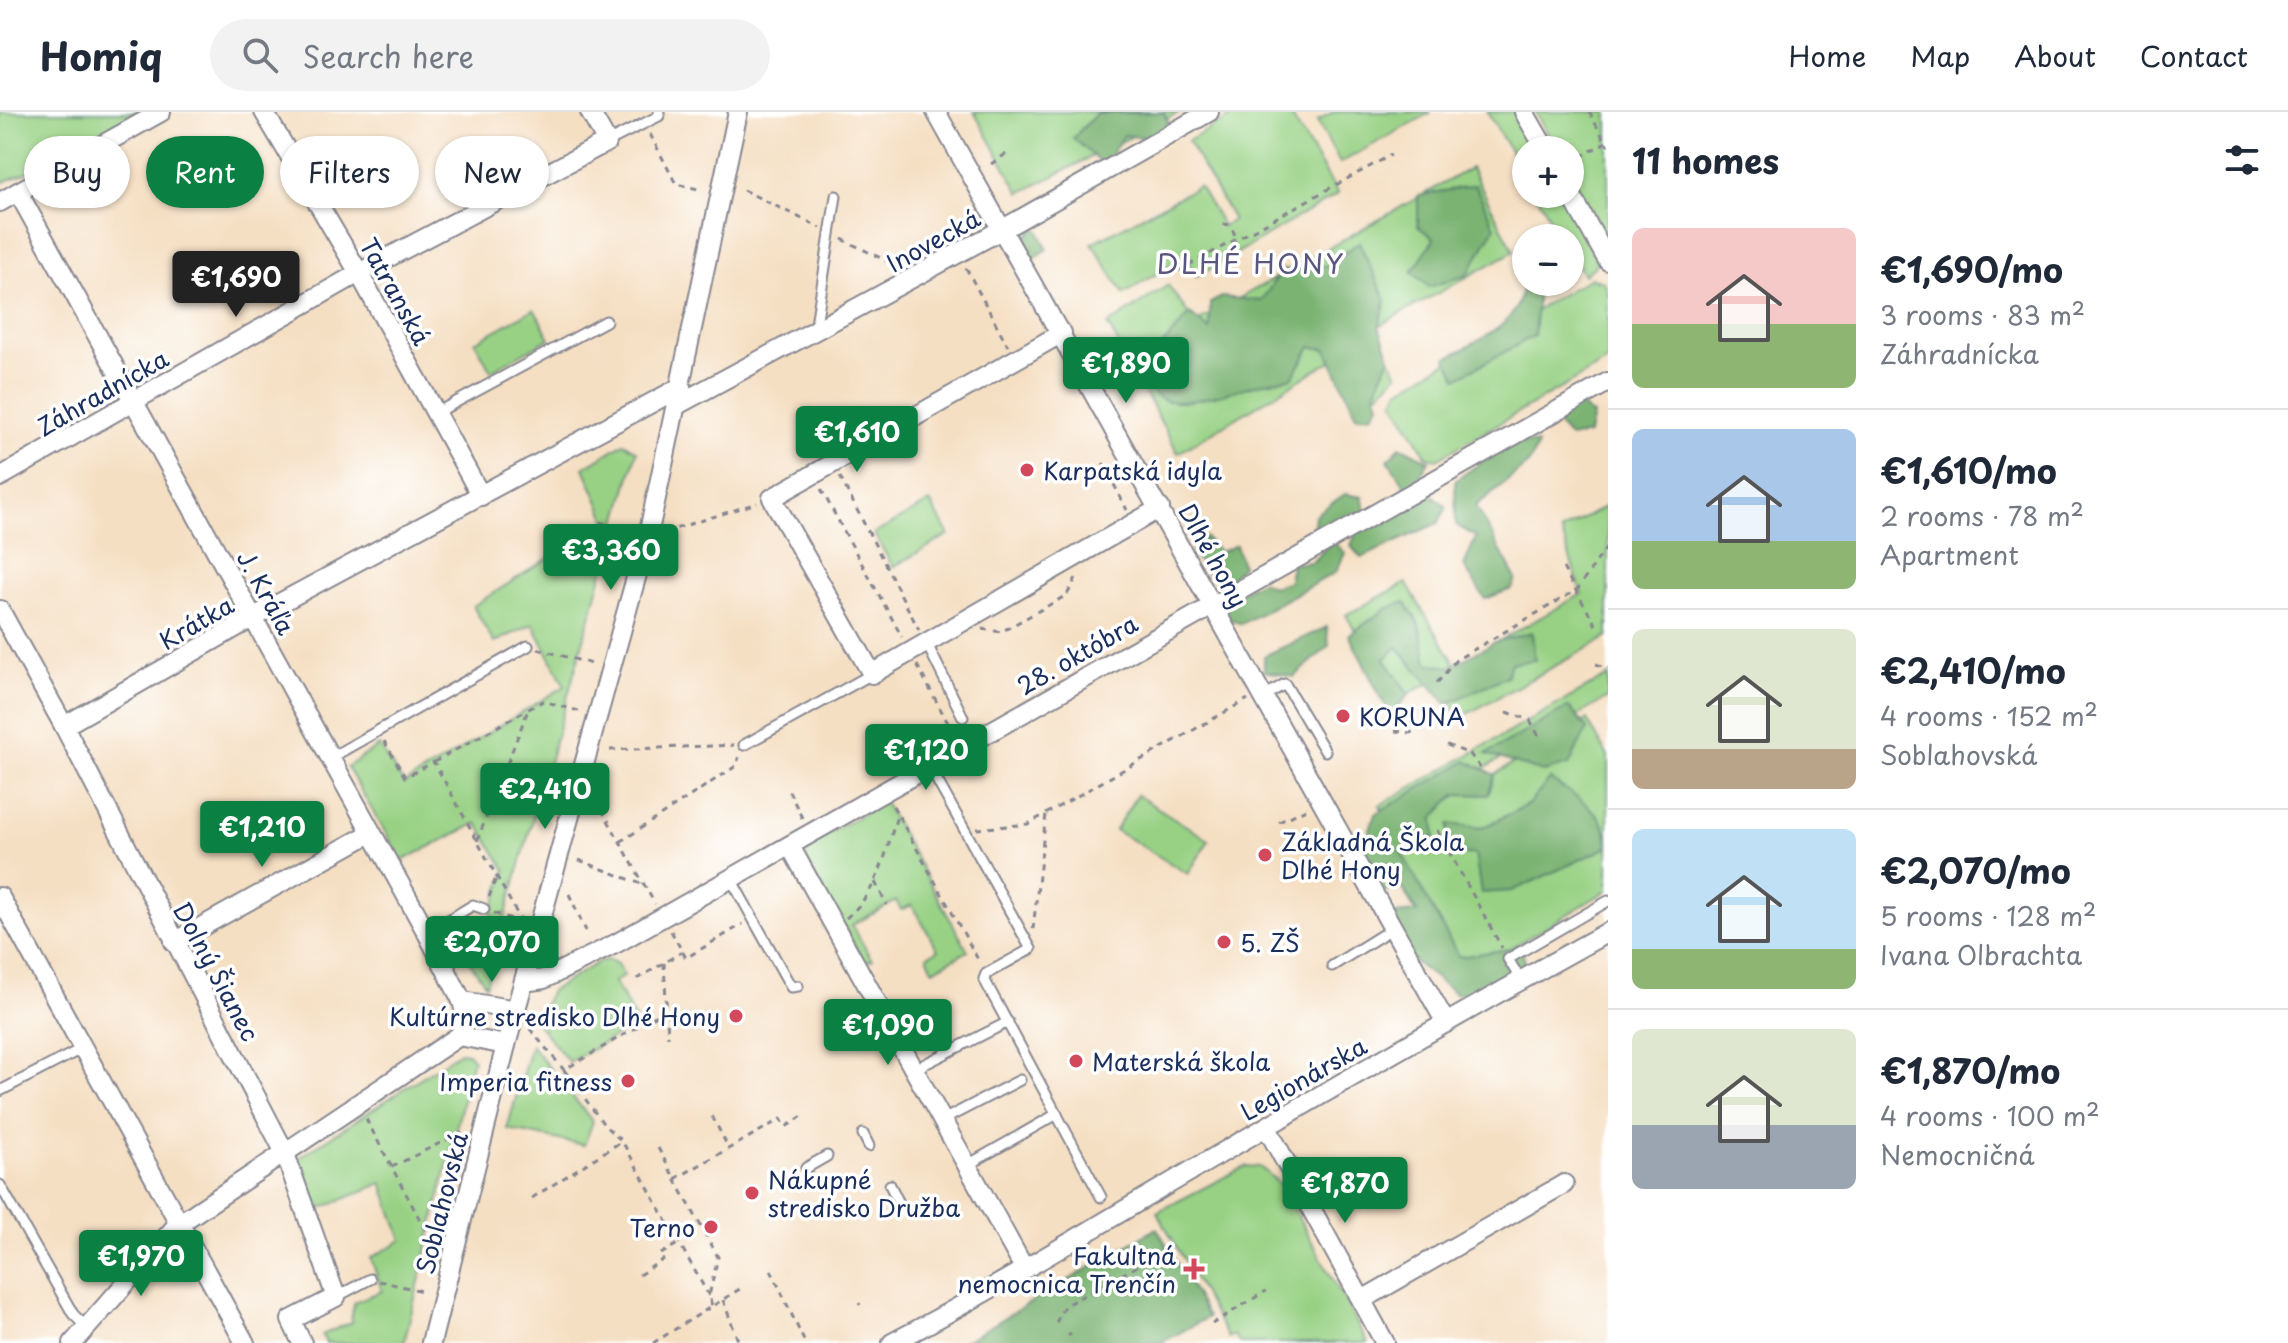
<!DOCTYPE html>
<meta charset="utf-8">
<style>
:root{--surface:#fff;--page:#f2f2f3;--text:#1f2937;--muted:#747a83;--line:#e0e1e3;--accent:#0b8043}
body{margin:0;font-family:"Playpen Sans",sans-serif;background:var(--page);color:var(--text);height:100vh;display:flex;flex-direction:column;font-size:30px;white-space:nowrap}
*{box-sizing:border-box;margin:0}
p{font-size:26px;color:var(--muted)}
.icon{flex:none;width:44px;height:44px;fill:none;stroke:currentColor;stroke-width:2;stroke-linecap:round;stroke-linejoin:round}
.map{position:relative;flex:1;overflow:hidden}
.panel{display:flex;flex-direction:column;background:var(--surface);width:680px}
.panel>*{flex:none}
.hud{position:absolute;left:24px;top:24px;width:760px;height:72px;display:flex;gap:16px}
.controls{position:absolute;left:1512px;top:24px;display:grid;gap:16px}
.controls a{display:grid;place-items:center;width:72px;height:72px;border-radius:50%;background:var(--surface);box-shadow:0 2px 6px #0004;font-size:40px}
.price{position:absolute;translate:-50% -68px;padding:0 18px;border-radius:8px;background:var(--accent);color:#fff;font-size:26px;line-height:52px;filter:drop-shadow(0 2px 4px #0008)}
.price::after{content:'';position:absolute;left:50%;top:48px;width:24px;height:18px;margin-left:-12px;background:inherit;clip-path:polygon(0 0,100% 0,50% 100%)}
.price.selected{background:#222;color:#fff}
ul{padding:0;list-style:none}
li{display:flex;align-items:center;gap:24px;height:200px;padding:0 24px}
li+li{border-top:2px solid var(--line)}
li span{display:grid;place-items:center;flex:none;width:224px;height:160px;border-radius:12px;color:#555}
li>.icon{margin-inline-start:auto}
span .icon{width:96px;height:96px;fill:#fffc;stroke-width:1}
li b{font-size:34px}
h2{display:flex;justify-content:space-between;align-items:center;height:96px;padding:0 24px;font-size:34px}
.tag{padding:0 28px;border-radius:36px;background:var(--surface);box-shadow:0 2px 6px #0004;font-size:28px;line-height:72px}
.tag.selected{background:var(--accent);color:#fff}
header{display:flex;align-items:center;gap:48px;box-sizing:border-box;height:112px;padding:0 40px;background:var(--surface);border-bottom:2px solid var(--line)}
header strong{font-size:38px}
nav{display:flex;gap:44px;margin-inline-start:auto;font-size:28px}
.search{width:560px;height:72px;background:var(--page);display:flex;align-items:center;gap:20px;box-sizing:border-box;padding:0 28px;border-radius:44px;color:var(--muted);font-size:30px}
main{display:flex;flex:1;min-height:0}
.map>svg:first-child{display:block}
</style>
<header>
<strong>Homiq</strong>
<div class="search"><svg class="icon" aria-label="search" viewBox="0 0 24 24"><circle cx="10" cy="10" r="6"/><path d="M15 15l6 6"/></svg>Search here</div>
<nav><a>Home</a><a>Map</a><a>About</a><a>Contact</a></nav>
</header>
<main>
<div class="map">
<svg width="1608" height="1231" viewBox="0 0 1608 1231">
<rect width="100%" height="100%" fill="#fff"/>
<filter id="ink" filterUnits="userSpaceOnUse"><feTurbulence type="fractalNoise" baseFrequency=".0125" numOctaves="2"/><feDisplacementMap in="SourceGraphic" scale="16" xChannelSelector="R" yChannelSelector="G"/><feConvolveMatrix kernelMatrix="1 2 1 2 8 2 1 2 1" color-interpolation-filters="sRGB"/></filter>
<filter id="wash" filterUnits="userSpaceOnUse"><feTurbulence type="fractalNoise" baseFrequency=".006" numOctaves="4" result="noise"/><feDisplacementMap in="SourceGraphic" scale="32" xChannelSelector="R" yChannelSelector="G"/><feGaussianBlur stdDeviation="1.8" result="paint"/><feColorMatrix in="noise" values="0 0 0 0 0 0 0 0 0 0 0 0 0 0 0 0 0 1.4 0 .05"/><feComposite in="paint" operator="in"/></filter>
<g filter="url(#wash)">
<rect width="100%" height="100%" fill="#f5dfc3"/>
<!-- green -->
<g fill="#98d184" stroke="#5a8071" stroke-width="2">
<path d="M0,0H140L31,59L0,71Z"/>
<path d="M974,0H1180L1020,81Z"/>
<path d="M1239,0H1289L1338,82L1196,165L1185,144L1124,182L1092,131L1199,74L1223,114L1233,108L1188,29Z"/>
<path d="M1333,0H1430V1L1340,51L1317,9Z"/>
<path d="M1487,0H1515L1536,38H1526V65Z"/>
<path d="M1535,0H1608V127L1570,61V38H1557Z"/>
<path d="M1471,56L1514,139L1375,216L1398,262L1364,296L1338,245L1178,341L1108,213L1168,173L1195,211Z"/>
<path d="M1536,82H1561L1596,146L1595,154L1584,163L1570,139V126H1562Z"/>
<path d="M1590,166L1604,170L1608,179V249L1437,347L1427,345L1394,289L1399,278Z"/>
<path d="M534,197L550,226L491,259L475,230Z"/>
<path d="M624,331L637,339L486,873L451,823L490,807L506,758L477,711L402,749L347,655L379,634L404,672L565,574L533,512L494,531L473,494L607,409L584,356Z"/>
<path d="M930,390L949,423L893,455L874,422Z"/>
<path d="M1608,393V525L1460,606L1436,568L1395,588L1346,503L1406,471L1456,553L1582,482L1561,419Z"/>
<path d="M1608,564V586L1390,710L1380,693Z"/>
<path d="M1587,608L1608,644V778L1459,867L1450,861L1377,731Z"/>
<path d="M1137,683L1209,728L1188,762L1115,718Z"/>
<path d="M884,690L968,839L933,858L927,844L938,838L912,793L901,798L896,789L852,813L872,848L864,850L806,749L810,732Z"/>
<path d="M609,848L617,852L624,864L614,870L638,912L569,950L535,909L551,879L600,849Z"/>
<path d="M531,933L593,1010L584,1033L507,1017Z"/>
<path d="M460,940L468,941L473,947L404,1231H326L322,1223L351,1210L354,1190L382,1179L371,1146L402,1128L382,1071L315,1099L294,1049Z"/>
<path d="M1246,1054L1260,1055L1280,1072L1368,1231H1239L1234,1223L1228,1226L1157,1100Z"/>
</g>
<!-- forest -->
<g fill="#7ab372" stroke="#4a7168" stroke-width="2">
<path d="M1163,0L1170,13L1145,26L1124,23L1104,53L1073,26L1096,2Z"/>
<path d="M1475,73L1495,115L1467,163L1429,175L1412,160L1434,127L1418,114V84Z"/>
<path d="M1037,115L1047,137L1026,152L1016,132Z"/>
<path d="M1359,130L1386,188L1379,215L1390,245L1375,280L1379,292L1373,302L1357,304L1326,237L1311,235L1292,266C1256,267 1182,303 1158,285C1150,280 1144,268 1138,261L1190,202L1210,218V191L1222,185L1261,189L1282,158L1329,153Z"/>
<path d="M1522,177L1538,178L1534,224L1457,266L1446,246C1475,230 1518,214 1522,177Z"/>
<path d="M1577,291L1593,303L1589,322L1570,326L1557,312Z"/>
<path d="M1499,324L1538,333L1529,351L1476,394L1516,467L1512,477L1485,487L1464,454L1476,425L1456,413L1455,369L1487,346Z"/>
<path d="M1400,334L1429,349L1416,370L1447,395L1438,411L1361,446L1351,434L1358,414L1381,411L1385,398H1407L1404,372L1388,348Z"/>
<path d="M1345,382L1362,385L1366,399L1324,418L1314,414L1315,403Z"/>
<path d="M1205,425L1220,440L1236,433L1242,454L1226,471L1211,466L1191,440Z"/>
<path d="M1333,429L1345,441L1336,460L1241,512L1228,506L1225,489L1261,469L1273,475L1289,469L1292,452L1312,450Z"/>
<path d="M1405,490L1419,512L1427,551L1450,555L1495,530L1532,520L1535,548L1511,551L1507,564L1447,592L1397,535L1385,547L1409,583L1390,603L1349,523L1386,497Z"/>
<path d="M1327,515L1329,534L1294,565L1264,559V544Z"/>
<path d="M1569,595L1587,617L1569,653L1543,660L1486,642Z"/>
<path d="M1467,649L1495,663L1488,683L1456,682L1434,705L1435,725L1401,740L1459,845L1521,835L1527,857L1497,879L1456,882L1397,837L1396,802L1417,800L1403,776L1366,783L1354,767L1375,702Z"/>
<path d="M1550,667C1577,687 1608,698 1608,735L1512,779L1481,781L1475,742L1448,744L1449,712L1482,716L1529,692Z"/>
<path d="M1157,1116L1208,1205L1161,1231H962Z"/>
</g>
</g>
<g filter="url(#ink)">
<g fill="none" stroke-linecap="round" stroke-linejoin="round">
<!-- service casing -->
<g stroke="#888790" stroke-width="13">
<g id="service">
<path d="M607,30L659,4V0"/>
<path d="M815,219L836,84"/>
<path d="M436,301L606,209"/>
<path d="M927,532L963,605"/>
<path d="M1264,584L1285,572L1325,639"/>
<path d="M744,633L872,562"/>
<path d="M330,646L528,534"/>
<path d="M929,654L1031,837L986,862L984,867L1101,1085"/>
<path d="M731,767L791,875L798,874"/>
<path d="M427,821L473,793L484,797"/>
<path d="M1332,854L1393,816"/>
<path d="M1521,868L1508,847L1608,789"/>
<path d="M913,958L1008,910"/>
<path d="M0,979L81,937"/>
<path d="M941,1009L1020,968"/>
<path d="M863,1022L869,1034"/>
<path d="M966,1054L1057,1002"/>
<path d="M806,1056L827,1044"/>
<path d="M0,1073L73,1202L87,1216"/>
<path d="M890,1073L899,1091"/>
<path d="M336,1185L370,1167"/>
</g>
</g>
<!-- minor casing -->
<g stroke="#888790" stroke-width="22">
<g id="minor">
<path d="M264,0L359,161L481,384"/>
<path d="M936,0L1446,911"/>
<path d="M1524,0L1546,38"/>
<path d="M18,80L427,821L462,889L467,908L459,924L177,1113L73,1231"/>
<path d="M1570,81L1608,149"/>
<path d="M0,90L161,0"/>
<path d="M1062,221L772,386L872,562L1160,396"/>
<path d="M677,293L1003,117L1209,0"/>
<path d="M0,365L359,161L607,30L590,0"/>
<path d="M0,498L64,614L284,1039L336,1185L291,1208L302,1231"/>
<path d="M64,614L254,505L681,275"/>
<path d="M790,734L1024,1156"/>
<path d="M0,785L245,1231"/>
<path d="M174,830L371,721"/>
<path d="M524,870L544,867L617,831L1608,270"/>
<path d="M462,889L516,898"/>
<path d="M459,924L506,933"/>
<path d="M1267,1016L1385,1231"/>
<path d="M1362,1188L1564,1072"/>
<path d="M431,1231L506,933L649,419L738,0"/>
<path d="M892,1231C982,1184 1068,1131 1155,1080C1305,992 1455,904 1608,820"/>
</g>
</g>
<!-- path -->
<g stroke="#888790" stroke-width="3" stroke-dasharray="6 6" stroke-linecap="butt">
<path d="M1589,0L1608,34"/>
<path d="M650,22L676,72L703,78"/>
<path d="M1570,51L1606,30"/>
<path d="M991,52L1006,42L1009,45"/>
<path d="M1524,77L1526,76"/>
<path d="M743,78L821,116"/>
<path d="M1223,112L1230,113L1237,127"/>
<path d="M842,127L899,155"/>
<path d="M966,156L1008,234"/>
<path d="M1178,159L1391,43"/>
<path d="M1103,351L1127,398"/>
<path d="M840,365L919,518"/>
<path d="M821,377L902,525"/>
<path d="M600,410L631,419"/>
<path d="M665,420L757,391"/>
<path d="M1563,456L1598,517"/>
<path d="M982,517L1001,520L1067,483L1077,464"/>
<path d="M538,537L592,552"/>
<path d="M1596,552L1608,556"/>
<path d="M917,553L949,613"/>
<path d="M1437,571L1456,548L1577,478L1608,433"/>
<path d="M1507,600L1530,608L1541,628"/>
<path d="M1395,619L1410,621L1429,612"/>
<path d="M384,629L405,665L434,650L520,807"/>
<path d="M870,633L883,660"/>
<path d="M1447,633L1470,642L1484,661"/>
<path d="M610,638L734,633"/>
<path d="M434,650L543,589L579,599"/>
<path d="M789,679L803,708"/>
<path d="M596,687L655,792"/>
<path d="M893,694L980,851"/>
<path d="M1279,710L1308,696"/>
<path d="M977,717L1028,712L1248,587"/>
<path d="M1437,718L1502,836"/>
<path d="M477,729L528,598"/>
<path d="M620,730L736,654L739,645"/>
<path d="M579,748L644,773"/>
<path d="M875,770L887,793"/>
<path d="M569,782L586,819"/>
<path d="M489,785L496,766"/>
<path d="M494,801L525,812"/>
<path d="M846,806C879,779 885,742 897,704"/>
<path d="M1033,817L1046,702"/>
<path d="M671,819L686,846L743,812"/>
<path d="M664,851L668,925"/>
<path d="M637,867L682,840"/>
<path d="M530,917L564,958L657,903"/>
<path d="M564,958L605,1014L622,1029L709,1184"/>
<path d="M712,1004L729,1037"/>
<path d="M366,1007L434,1134"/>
<path d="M658,1036L718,1145L709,1184L712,1194"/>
<path d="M392,1055L462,1020"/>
<path d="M675,1067L781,1007L786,1015L804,1003"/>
<path d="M532,1086L622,1029"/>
<path d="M661,1142L679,1131"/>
<path d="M771,1158L805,1231"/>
<path d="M639,1163L664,1147"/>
<path d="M379,1169L422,1179"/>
<path d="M723,1188L739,1231"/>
<path d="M859,1191L860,1193"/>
<path d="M1056,1211L1064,1194L1169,1137"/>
<path d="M1212,1212L1266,1179"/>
<path d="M1068,1224L1071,1222"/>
<path d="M653,1231L743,1175"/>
</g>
<!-- service -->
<use href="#service" stroke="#fff" stroke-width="9"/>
<!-- minor -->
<use href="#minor" stroke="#fff" stroke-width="18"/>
</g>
</g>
<!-- markers -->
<g fill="#d1495b" stroke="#fff" stroke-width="3">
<circle cx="1027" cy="358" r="8"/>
<circle cx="1343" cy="604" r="8"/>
<circle cx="1265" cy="743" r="8"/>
<circle cx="1224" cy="830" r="8"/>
<circle cx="736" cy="904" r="8"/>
<circle cx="1076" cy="949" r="8"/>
<circle cx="628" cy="969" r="8"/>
<circle cx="752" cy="1081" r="8"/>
<circle cx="711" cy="1115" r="8"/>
<path d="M1190 1145h8v8h8v8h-8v8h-8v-8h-8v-8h8z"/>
</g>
<g text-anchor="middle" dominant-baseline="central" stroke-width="7" stroke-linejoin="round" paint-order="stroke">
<!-- street labels -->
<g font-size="24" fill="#1b2f5e" stroke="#fff">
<text transform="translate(933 128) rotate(-29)">Inovecká</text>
<text transform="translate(396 179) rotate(61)">Tatranská</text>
<text transform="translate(102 280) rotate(-30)">Záhradnícka</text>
<text transform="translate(1214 443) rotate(61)">Dlhé hony</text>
<text transform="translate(267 480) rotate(61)">J. Kráľa</text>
<text transform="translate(196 510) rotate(-30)">Krátka</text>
<text transform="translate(1077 542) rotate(-30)">28. októbra</text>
<text transform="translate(217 859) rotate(62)">Dolný Šianec</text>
<text transform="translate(1303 966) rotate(-30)">Legionárska</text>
<text transform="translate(441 1091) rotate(-76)">Soblahovská</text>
</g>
<!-- poi labels -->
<g font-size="24" fill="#1b2f5e" stroke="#fff" text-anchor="start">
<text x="1043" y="358">Karpatská idyla</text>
<text x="1359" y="604">KORUNA</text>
<text x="1281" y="729">Základná Škola<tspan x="1281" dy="28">Dlhé Hony</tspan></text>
<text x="1240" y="830">5. ZŠ</text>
<text x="720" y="904" text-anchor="end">Kultúrne stredisko Dlhé Hony</text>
<text x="1092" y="949">Materská škola</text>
<text x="612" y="969" text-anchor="end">Imperia fitness</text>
<text x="768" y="1067">Nákupné<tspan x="768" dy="28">stredisko Družba</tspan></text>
<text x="695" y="1115" text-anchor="end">Terno</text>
<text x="1176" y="1143" text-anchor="end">Fakultná<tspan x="1176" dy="28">nemocnica Trenčín</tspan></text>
</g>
<!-- quarter labels -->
<g font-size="28" letter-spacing="2" fill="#595680" stroke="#fff">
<text x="1251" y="150">DLHÉ HONY</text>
</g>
</g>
</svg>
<div class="controls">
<a>+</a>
<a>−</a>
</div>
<b class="price selected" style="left:236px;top:207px">€1,690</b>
<b class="price" style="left:1126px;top:293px">€1,890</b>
<b class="price" style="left:857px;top:362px">€1,610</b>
<b class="price" style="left:611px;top:480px">€3,360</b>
<b class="price" style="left:926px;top:680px">€1,120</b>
<b class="price" style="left:545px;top:719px">€2,410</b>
<b class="price" style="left:262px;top:757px">€1,210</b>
<b class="price" style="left:492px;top:872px">€2,070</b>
<b class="price" style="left:888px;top:955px">€1,090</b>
<b class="price" style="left:1345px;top:1113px">€1,870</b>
<b class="price" style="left:141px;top:1186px">€1,970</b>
<div class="hud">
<a class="tag">Buy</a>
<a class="tag selected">Rent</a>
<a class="tag">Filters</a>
<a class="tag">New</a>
</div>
</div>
<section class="panel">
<h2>11 homes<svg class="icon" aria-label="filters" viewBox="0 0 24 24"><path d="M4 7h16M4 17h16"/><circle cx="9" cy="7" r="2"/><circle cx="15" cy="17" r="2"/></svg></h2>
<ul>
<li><span style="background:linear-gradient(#f6c9c9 60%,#8fb573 0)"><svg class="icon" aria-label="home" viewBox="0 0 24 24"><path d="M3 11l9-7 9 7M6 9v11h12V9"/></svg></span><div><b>€1,690/mo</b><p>3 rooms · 83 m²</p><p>Záhradnícka</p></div></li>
<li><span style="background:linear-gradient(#a9c7e8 70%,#8fb573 0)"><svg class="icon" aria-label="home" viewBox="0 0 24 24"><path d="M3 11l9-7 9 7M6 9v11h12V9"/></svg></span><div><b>€1,610/mo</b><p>2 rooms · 78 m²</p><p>Apartment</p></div></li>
<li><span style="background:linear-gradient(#dfe7d0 75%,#b9a48a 0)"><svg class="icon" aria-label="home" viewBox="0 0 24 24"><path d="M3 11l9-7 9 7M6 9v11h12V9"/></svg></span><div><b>€2,410/mo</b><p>4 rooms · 152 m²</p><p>Soblahovská</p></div></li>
<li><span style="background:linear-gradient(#bfe0f5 75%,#8fb573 0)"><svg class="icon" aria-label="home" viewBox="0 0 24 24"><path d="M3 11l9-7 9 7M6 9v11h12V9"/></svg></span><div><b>€2,070/mo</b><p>5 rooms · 128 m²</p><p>Ivana Olbrachta</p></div></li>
<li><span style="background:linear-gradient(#dfe7d0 60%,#9aa5b1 0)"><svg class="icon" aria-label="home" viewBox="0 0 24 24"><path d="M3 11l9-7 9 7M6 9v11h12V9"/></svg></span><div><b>€1,870/mo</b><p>4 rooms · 100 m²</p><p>Nemocničná</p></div></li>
</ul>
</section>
</main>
